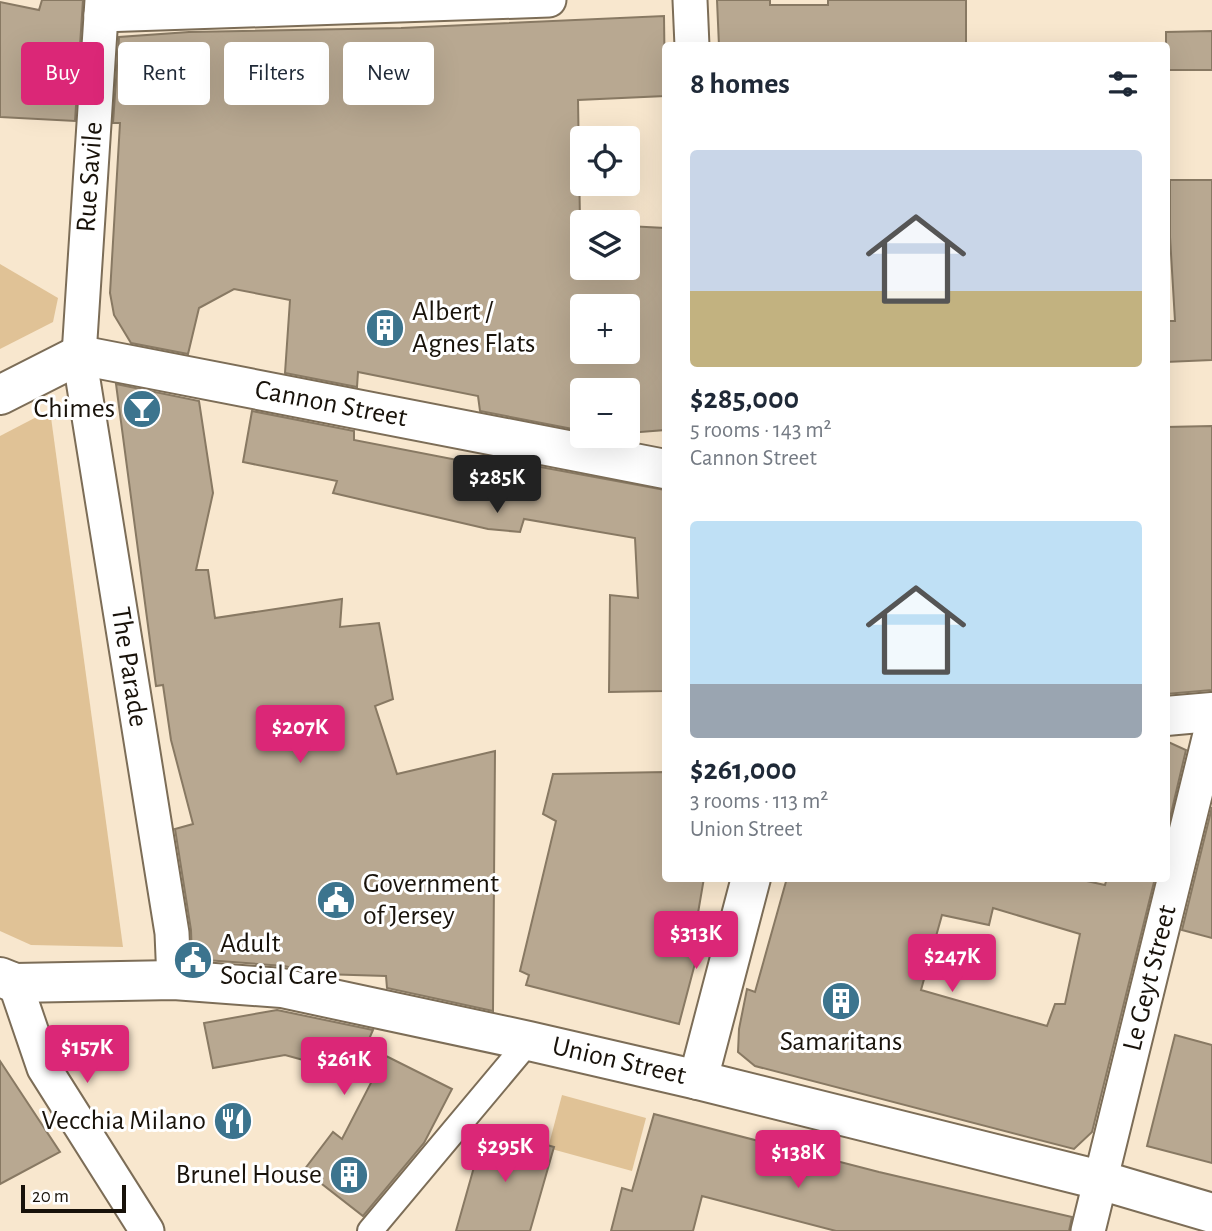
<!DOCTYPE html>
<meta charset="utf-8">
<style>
:root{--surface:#fff;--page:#f2f2f3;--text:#1f2937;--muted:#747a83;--accent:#db2777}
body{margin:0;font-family:"Alegreya Sans",sans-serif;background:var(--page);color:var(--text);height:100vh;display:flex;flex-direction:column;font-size:26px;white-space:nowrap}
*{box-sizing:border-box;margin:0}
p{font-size:23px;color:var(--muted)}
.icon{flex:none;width:38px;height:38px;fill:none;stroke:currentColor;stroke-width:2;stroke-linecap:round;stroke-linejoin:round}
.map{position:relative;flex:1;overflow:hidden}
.panel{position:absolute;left:662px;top:42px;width:508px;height:840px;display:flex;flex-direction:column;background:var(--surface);border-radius:7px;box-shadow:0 7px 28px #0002}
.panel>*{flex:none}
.banner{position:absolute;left:21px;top:42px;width:536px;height:63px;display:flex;gap:14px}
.controls{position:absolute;left:570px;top:126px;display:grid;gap:14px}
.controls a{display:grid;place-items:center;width:70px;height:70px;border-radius:7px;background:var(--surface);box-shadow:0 7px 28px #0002;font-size:35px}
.scale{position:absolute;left:21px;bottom:18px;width:105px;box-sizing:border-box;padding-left:7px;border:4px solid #18120a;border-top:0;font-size:19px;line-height:24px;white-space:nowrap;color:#18120a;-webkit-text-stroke:5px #fff;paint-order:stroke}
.price{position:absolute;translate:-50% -60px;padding:0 16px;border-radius:7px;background:var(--accent);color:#fff;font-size:23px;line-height:46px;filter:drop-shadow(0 2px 4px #0008)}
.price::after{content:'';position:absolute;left:50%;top:42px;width:21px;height:16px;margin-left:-10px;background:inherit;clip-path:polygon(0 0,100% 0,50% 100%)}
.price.on{background:#222;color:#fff}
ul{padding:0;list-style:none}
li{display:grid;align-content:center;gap:14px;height:371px;padding:0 28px}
li span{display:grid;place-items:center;height:217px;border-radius:7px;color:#555}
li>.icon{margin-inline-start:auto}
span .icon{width:126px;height:126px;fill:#fffc;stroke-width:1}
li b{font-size:30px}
h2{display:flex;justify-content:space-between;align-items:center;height:84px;padding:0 28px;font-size:30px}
.chip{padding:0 24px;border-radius:7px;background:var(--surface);box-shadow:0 7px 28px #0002;font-size:24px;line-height:63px}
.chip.on{background:var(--accent);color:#fff}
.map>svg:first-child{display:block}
</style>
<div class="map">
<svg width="1212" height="1231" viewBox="0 0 1212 1231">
<rect width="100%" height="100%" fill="#f8e7ce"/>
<!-- green -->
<g fill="#e0c296">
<path d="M0,264L58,298L53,322L0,349Z"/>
<path d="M50,410L123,947L31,945L0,931V436Z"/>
<path d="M562,1095L646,1118L632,1171L548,1148Z"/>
</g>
<!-- building -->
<g fill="#b8a891" stroke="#887963" stroke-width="2" fill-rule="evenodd">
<path d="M42,0H83L75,121L0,117V2L39,10Z"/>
<path d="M717,0H770V5H828V0H966V46H719Z"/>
<path d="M664,16L665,96L578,100L580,222H587H583V268H628V226L665,228V430L628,433V390H583V431L480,411L478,396L358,372L357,387L285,373L290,300L234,289L199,308L188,354L131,343L114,315L110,293L120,123H113L119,37L189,32L401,28ZM583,306H628V352H583Z"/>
<path d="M1212,31V70H1166V32Z"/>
<path d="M1170,180H1212V360L1166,362V321H1175L1170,237Z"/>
<path d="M116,384L199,401L213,493L196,570H208L215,618L342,599L340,627L379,623L393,699L375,706L397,774L495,751L493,1011L387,988L386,976L321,974L284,966L192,959L191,930L175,829L193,824L171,740L163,685L156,686Z"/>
<path d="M252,411L354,431V440L488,466L486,457L665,490V691L609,692L610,595L638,598L635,538L524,519L520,532L488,529L333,493L337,481L243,462Z"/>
<path d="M1212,426V690L1166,694V427Z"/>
<path d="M1166,741L1186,750L1166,835Z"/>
<path d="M665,772V878H704L698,913L707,918L679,1024L526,985L529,975L520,971L556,821L543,814L553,774Z"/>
<path d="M1212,807V938L1182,930Z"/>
<path d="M787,878H1073L1105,885L1107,878H1155L1092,1132L1074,1149L755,1066L738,1052L739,1029L747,989L755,992ZM993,908L1080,934L1065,1004H1055L1047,1026L921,990L942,915L989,925Z"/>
<path d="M277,1010L373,1030L366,1046L452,1089L424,1143L363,1216L304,1170L333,1132L342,1139L373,1079L285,1055L213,1068L204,1023Z"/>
<path d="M1175,1035L1212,1045V1163L1147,1146Z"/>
<path d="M0,1061L60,1152L0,1184Z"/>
<path d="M654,1114L879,1172L1072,1217L1069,1231H836L702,1196L693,1231H611L622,1188L632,1191Z"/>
<path d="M485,1128L554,1147L530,1231H456Z"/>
</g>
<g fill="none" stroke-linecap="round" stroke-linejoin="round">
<!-- pedestrian casing -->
<g stroke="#7c6d57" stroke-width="28">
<path id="pedestrian" d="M370,1231L529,1041"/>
</g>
<!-- minor casing -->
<g stroke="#7c6d57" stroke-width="37">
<g id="minor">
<path d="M102,0L79,355L172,933L174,980"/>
<path d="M690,0L692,46"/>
<path d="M101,15L549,0"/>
<path d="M15,983L44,1068L147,1231"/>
<path d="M1088,1231L1212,726"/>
</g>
</g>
<!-- secondary casing -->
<g stroke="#7c6d57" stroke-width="42">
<g id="secondary">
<path d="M0,395L79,355L665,469"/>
<path d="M1166,716L1212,712"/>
<path d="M0,977L15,983L174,980L282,988L529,1041L698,1080L1100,1180L1212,1213"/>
<path d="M698,1080L751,878"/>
</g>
</g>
<!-- pedestrian -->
<use href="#pedestrian" stroke="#fff" stroke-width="24"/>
<!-- minor -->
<use href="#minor" stroke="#fff" stroke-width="33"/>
<!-- secondary -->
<use href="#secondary" stroke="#fff" stroke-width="38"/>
</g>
<!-- icons -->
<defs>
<g id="building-disc" transform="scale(2.0125)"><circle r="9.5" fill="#3c748e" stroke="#fff"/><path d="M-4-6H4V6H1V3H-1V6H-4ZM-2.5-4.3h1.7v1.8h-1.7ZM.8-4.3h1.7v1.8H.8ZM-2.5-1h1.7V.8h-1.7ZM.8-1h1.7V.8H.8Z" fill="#fff"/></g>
<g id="bar-disc" transform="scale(2.0125)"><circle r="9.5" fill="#3c748e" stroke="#fff"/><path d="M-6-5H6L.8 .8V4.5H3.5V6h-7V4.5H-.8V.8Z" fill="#fff"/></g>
<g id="civic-disc" transform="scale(2.0125)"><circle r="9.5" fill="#3c748e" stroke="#fff"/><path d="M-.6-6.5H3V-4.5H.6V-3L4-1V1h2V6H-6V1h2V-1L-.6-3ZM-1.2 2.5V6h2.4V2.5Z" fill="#fff"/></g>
<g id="restaurant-disc" transform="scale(2.0125)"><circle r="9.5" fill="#3c748e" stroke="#fff"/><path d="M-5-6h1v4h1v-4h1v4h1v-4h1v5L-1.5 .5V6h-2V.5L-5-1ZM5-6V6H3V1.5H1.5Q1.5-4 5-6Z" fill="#fff"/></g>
</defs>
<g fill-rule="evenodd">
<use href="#building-disc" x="385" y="328"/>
<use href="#bar-disc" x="142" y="409"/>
<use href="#civic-disc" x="336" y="900"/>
<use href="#civic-disc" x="193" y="960"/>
<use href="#building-disc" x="841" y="1001"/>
<use href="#restaurant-disc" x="233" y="1121"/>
<use href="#building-disc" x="349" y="1175"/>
</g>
<g text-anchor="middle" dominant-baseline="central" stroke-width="6" stroke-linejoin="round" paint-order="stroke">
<!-- street labels -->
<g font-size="28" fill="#18120a" stroke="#fff">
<text transform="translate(90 177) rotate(-86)">Rue Savile</text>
<text transform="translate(331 404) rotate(11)">Cannon Street</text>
<text transform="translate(129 667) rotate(81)">The Parade</text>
<text transform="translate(1150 978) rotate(-76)">Le Geyt Street</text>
<text transform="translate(619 1061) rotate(13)">Union Street</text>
</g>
<!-- poi labels -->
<g font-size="28" fill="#18120a" stroke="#fff" text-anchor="start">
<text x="412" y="312">Albert /<tspan x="412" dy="32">Agnes Flats</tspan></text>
<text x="115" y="409" text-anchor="end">Chimes</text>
<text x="363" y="884">Government<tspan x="363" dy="32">of Jersey</tspan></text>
<text x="220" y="944">Adult<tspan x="220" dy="32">Social Care</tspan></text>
<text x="841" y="1042" text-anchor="middle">Samaritans</text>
<text x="206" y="1121" text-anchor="end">Vecchia Milano</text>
<text x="322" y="1175" text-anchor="end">Brunel House</text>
</g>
</g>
</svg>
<div class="controls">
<a><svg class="icon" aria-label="locate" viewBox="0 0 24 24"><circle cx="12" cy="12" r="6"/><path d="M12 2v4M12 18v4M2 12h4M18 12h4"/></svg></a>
<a><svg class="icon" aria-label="layers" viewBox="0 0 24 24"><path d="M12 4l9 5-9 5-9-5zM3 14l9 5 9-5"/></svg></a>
<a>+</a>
<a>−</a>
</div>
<div class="scale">20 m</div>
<b class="price on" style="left:497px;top:515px">$285K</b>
<b class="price" style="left:300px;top:765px">$207K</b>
<b class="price" style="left:696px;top:971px">$313K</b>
<b class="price" style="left:952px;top:994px">$247K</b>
<b class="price" style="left:87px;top:1085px">$157K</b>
<b class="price" style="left:344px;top:1097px">$261K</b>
<b class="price" style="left:505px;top:1184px">$295K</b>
<b class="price" style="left:798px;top:1190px">$138K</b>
<div class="banner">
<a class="chip on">Buy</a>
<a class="chip">Rent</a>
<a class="chip">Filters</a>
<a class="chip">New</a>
</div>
<section class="panel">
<h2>8 homes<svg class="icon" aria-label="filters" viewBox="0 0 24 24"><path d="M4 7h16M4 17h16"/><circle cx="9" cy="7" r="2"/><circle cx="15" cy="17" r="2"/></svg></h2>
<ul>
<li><span style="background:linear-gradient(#c9d6e8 65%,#c2b280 0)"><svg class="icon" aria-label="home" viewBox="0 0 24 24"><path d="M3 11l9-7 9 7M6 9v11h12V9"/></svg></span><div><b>$285,000</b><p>5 rooms · 143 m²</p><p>Cannon Street</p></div></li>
<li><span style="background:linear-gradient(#bfe0f5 75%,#9aa5b1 0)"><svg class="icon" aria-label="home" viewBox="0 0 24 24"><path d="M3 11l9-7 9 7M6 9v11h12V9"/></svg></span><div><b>$261,000</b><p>3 rooms · 113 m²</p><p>Union Street</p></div></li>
</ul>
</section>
</div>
